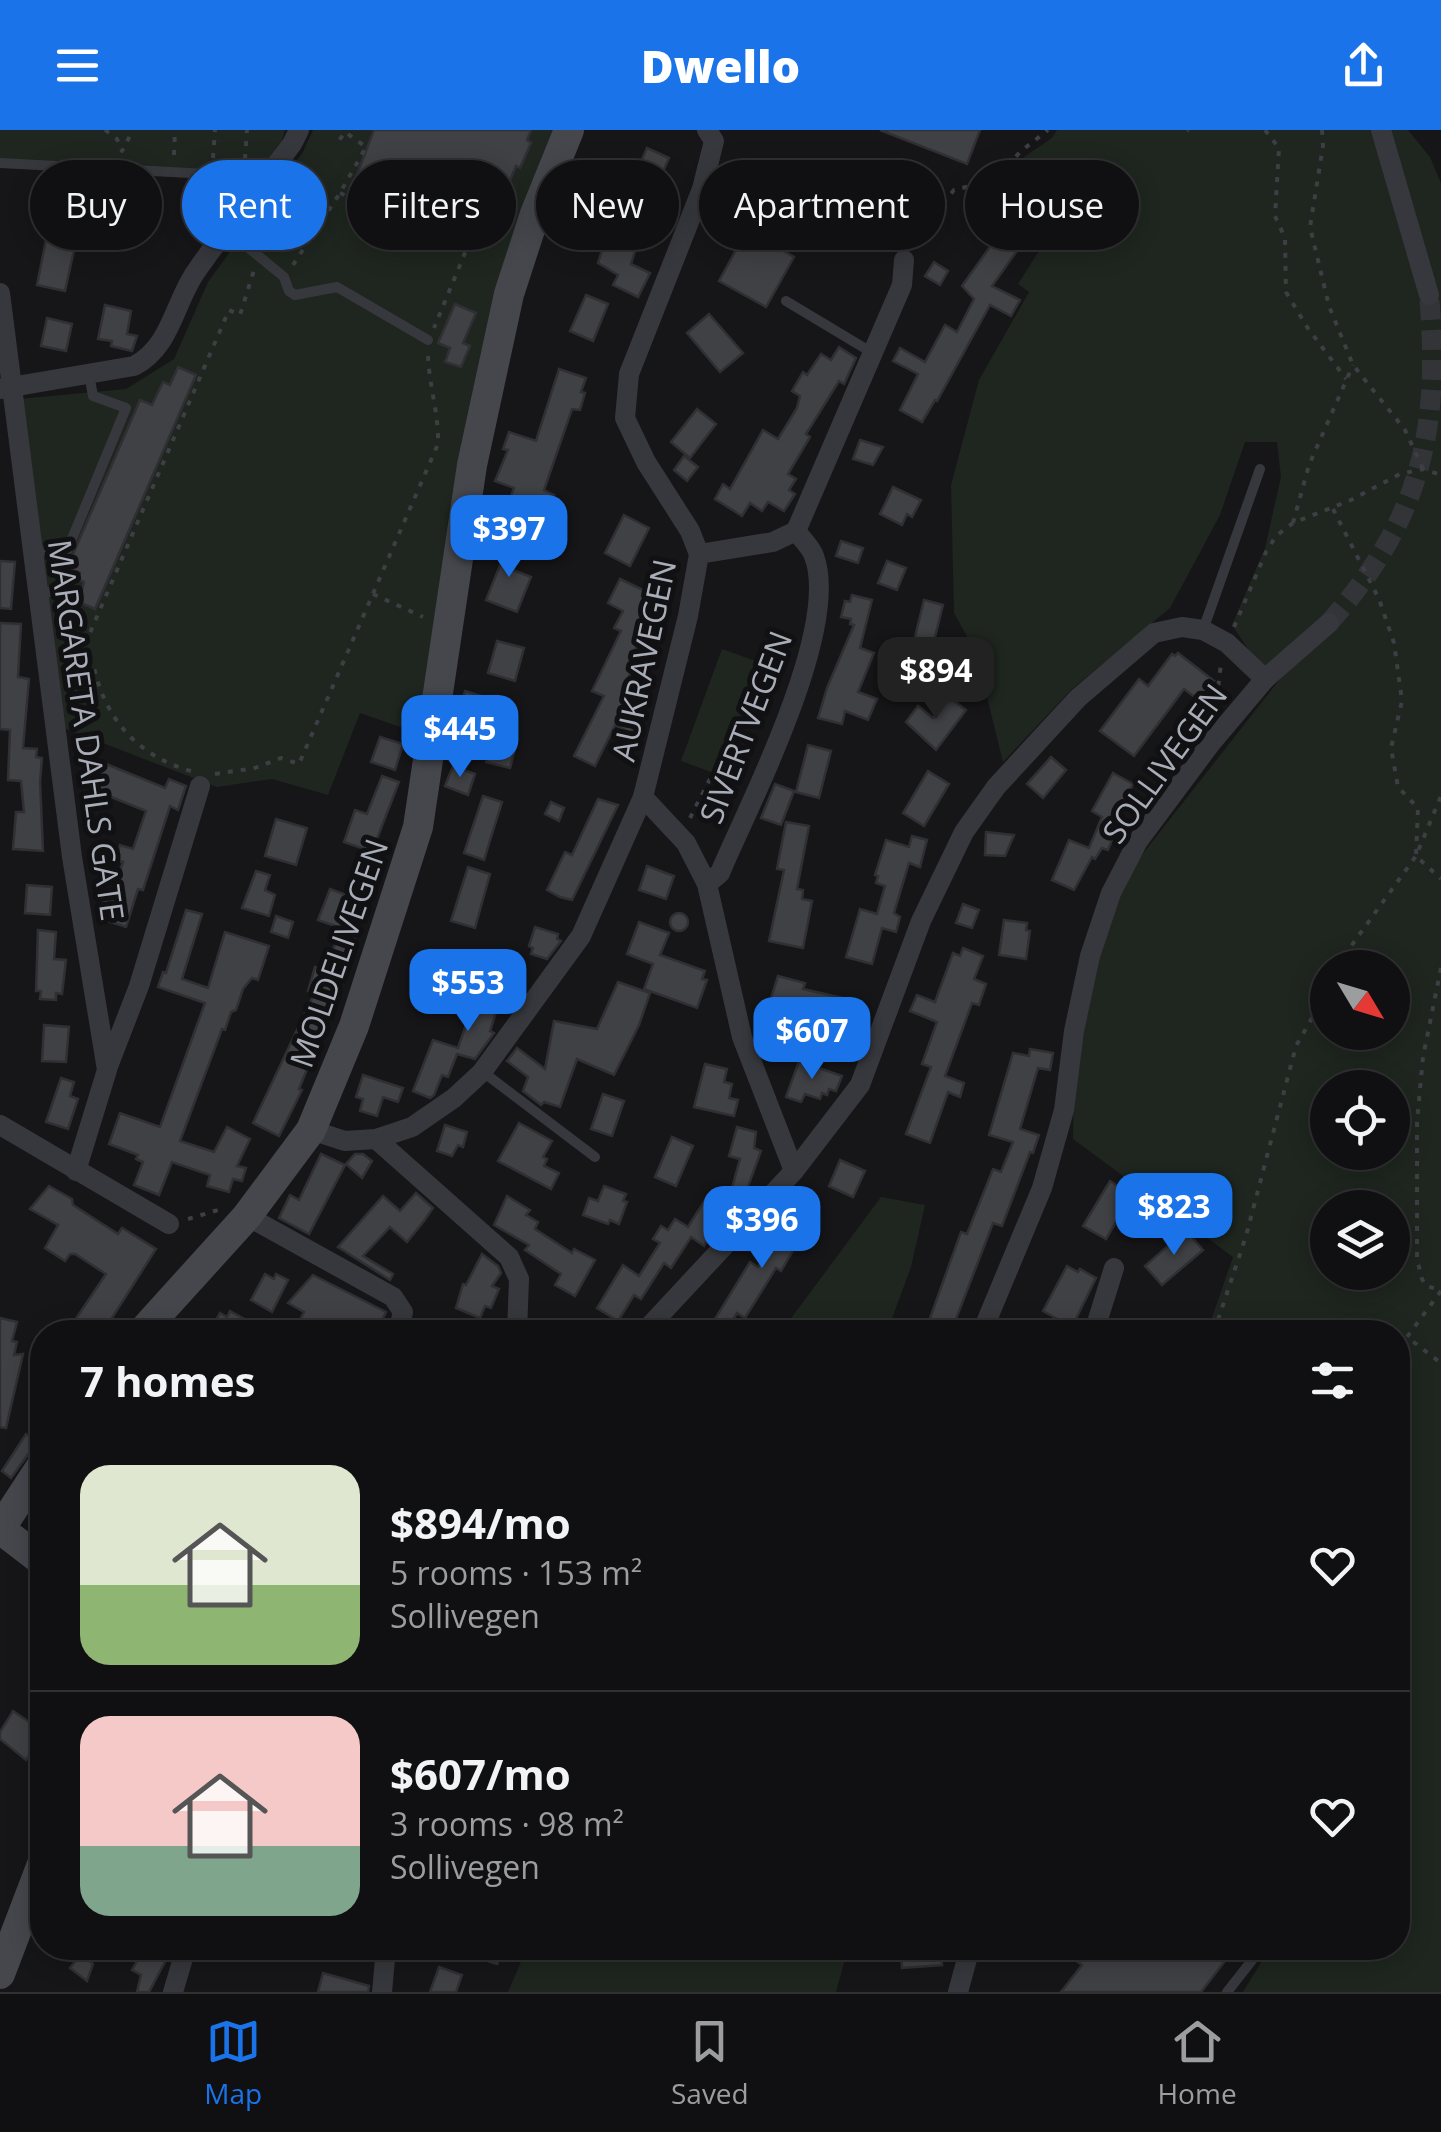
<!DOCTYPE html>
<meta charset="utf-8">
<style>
:root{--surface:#101012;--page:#1e1e20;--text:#f1f3f6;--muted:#9c9d9f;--line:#303032;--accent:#1a73e8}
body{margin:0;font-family:"Open Sans",sans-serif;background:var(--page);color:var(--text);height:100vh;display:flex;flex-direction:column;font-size:38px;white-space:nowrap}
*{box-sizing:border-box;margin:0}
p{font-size:32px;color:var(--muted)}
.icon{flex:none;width:55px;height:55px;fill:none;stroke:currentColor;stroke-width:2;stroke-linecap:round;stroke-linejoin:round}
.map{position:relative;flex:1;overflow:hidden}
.details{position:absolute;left:30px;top:1190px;width:1380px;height:640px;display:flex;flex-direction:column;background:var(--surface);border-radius:40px;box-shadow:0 5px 25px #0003,0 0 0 2px var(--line)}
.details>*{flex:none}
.hud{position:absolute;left:30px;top:30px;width:1382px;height:90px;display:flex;gap:20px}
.needle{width:65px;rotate:128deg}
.controls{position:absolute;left:1310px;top:820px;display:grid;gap:20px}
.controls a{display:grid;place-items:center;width:100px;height:100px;border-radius:50%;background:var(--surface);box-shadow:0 5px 25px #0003,0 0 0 2px var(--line);font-size:50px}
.price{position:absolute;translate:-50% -85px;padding:0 22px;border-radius:20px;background:var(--accent);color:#fff;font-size:32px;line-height:65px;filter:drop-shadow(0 2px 5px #0008)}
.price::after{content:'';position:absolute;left:50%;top:60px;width:30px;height:22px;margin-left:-15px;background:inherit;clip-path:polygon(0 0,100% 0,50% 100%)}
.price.on{background:#222;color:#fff}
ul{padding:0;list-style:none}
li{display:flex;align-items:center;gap:30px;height:250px;padding:0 50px}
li+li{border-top:2px solid var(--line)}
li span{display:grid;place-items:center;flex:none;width:280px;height:200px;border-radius:30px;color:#555}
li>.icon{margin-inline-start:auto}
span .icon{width:120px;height:120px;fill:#fffc;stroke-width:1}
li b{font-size:42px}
h2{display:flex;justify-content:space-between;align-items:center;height:120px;padding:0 50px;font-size:42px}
.tag{padding:0 35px;border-radius:45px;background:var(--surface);box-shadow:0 5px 25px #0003,0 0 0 2px var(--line);font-size:35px;line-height:90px}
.tag.on{background:var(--accent);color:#fff}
header{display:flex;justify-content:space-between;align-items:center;height:130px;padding:0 50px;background:var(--accent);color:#fff;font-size:45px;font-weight:800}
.dock{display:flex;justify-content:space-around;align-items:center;height:140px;border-top:2px solid var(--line);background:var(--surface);font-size:28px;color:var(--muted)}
.dock a{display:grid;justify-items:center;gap:5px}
.dock .on{color:var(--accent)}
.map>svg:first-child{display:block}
</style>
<header><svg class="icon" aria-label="menu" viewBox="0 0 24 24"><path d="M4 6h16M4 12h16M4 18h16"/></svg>Dwello<svg class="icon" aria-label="share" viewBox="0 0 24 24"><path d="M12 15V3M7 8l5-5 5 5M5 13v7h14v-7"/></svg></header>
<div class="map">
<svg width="1441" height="1862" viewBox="0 0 1441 1862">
<rect width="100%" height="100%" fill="#161618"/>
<!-- green -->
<g fill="#1e261f" fill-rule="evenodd">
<path d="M0,0H285L282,10L260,40L87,36L0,30Z"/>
<path d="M313,0H560L541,47L429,607L360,583L328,665L272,649L217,657L61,597L19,269L126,259L174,229L208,152L303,22Z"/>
<path d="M1057,0H1408L1430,27L1441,53V1862H1243L1270,1818H1398V1202H1207L1233,1127L1073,1009L1074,904L1119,754L1280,549L1252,525L1232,495L1265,418L1281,347L1277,312H1245L1220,385L1170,478L1072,559L1003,632L976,523L954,483L951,355L979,250L1029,162L1018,154L1039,121L971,66L997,58L1024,27L1052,8ZM1328,838H1392V902H1328ZM1328,958H1392V1022H1328ZM1328,1078H1392V1142H1328Z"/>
<path d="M722,519L764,534L722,646L681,631Z"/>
<path d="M881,1067L925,1075L911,1137L887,1202H781Z"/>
<path d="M527,1818H848L836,1862H508Z"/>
</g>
<!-- building -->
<g fill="#404145" stroke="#303034" stroke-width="2.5">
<path d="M374,0H531L527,10L531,13L520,38L516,36L482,117L390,79L396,63L356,47Z"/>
<path d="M880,0H980L967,34Z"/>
<path d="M647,18L669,28L659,51L667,55L653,84L624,71Z"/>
<path d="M56,45L74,46L71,64L67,63L60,97L36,92L44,55L54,57Z"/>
<path d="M838,48L864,61L850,86L884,103L875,120L828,95L830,92L818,86Z"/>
<path d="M747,100L794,127L766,177L719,151Z"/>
<path d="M1002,100L1017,110L1014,114L1019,118L992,156L1020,170L1011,186L990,175L937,271L935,270L922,292L900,280L918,244L893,231L900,218L925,232L945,195L957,202L974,169L962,156Z"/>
<path d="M607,104L636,118L631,134L650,143L638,167L613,155L618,145L598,133Z"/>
<path d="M47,105L76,111L65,161L37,155Z"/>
<path d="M934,132L948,141L940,155L925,146Z"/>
<path d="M586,165L608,174L593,211L570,201Z"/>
<path d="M455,174L476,183L463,213L470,216L461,237L445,232L450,218L438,213Z"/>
<path d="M105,175L131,181L127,204L137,206L132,221L111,216L112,211L98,209Z"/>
<path d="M709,184L743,223L720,242L687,203Z"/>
<path d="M47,188L72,194L66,221L41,216Z"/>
<path d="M839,217L856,228L844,254L839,251L806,304L810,307L788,344L796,349L789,360L795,364L784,381L768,372L762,381L750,373L742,386L715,369L723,354L730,359L763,300L778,309L797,278L800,266L792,261L803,242L807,245L821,224L831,230Z"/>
<path d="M178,237L196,245L95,479L79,472L84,452L77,449L80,443L67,438L140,270L152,275L163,252L170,255Z"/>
<path d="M559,239L586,248L581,262L585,263L580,280L572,279L544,360L554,365L540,398L510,386L516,371L510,369L514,358L495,351L508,320L503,319L509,302L536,311Z"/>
<path d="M697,279L716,294L690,328L671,312Z"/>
<path d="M860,310L883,317L873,335L853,329Z"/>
<path d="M684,326L698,337L687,351L674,340Z"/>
<path d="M893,357L921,370L912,387L907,384L902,395L880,384Z"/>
<path d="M624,385L649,398L630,436L605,423Z"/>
<path d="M486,397L503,407L496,427L478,420Z"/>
<path d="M511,408L523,412L513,440L531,447L517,482L486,470Z"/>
<path d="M841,411L863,418L858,433L836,426Z"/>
<path d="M0,431L15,432L11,479L0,478Z"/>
<path d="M887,431L906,438L897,460L878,453Z"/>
<path d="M620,449L660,468L629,532L634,535L624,557L628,559L623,570L643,580L631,603L615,595L595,636L574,626L604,566L592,561L621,501L614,498L623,481L608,473Z"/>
<path d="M852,465L872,470L860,518L874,523L858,562L877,569L868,590L845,581L842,594L818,588L827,558L854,495L850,494L851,489L841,487L845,471L850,472Z"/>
<path d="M924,470L943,475L933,515L914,511Z"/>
<path d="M0,493L21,494L18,547L29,549L23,618L37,619L36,627L42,628L40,652L43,721L13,719L16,682H24L21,651L8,650L10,600L0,599Z"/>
<path d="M497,511L524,518L515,551L488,543Z"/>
<path d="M1178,523L1214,551L1199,570L1184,559L1134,626L1100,601L1139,549L1148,556L1172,524L1175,526Z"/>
<path d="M465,561L488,568L482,589L459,582Z"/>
<path d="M949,567L966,580L936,620L906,592L918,576L933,588Z"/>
<path d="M494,605L517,612L510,638L486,632Z"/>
<path d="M380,607L403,614L395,640L371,632Z"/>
<path d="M808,615L831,621L819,668L796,662Z"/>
<path d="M1051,627L1066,640L1043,668L1027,654Z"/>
<path d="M106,634L165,658L169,649L186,656L178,680L170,676L143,760L138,759L126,797L98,788L104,769L110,771L123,732L115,730L120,715L133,719L146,681L94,660Z"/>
<path d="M453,636L475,644L468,665L445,656Z"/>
<path d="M928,641L949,654L924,696L903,683Z"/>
<path d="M1113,643L1133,654L1108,705L1113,707L1108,720L1102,718L1095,729L1092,727L1074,760L1052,750L1069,710L1089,718L1102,687L1092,681Z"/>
<path d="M382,646L399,652L375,714L370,721L344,712L355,680L367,684Z"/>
<path d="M775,654L794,661L781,695L761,688Z"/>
<path d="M483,666L502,672L484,730L464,723Z"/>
<path d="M598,669L618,675L572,770L560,767L547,760L565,722L572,725Z"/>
<path d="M551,672L564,678L559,691L545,684Z"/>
<path d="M276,689L307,698L296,735L265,726Z"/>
<path d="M786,692L809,696L797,759L803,760L802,769L812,771L803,818L769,811L784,740L777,739Z"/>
<path d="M986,702L1014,705L1005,726L985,725Z"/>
<path d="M912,706L927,710L920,737L909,733L894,783L900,787L896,802L882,798L872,834L846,827L860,779L877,784L885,756L876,753L878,746L875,745L886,710L909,717Z"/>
<path d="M647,736L674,746L666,769L639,760Z"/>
<path d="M468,737L490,744L475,798L451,791Z"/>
<path d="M256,741L270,745L265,760L275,765L269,786L242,778Z"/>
<path d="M27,755L52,757L50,785L25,783Z"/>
<path d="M330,759L357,769L346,800L318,790Z"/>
<path d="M963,774L979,780L972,798L956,793Z"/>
<path d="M186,780L202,784L182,849L208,858L225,802L269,816L258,850L252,848L243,859L236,880L231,882L225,900L222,899L180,1011L214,1022L227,997L250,1009L237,1036L246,1038L242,1051L233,1049L229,1062L207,1056L210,1045L172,1032L159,1065L134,1055L143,1032L136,1029L138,1025L109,1014L120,983L160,997L205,873L158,857L163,842L166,843Z"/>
<circle cx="679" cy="792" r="9"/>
<path d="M276,786L293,792L288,808L271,802Z"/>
<path d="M1004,790L1027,793L1026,800L1030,801L1026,829L999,825Z"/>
<path d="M639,792L669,803L660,825L705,841L702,849L707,850L697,878L644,859L653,834L627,824Z"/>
<path d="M535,797L558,804L557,809L561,811L547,829L531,824L533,818L529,816Z"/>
<path d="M38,800L56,802L54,829L66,830L62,864L56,863V870L40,869L41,861H36Z"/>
<path d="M339,802L355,808L317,915L321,917L314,934L310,932L299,959L302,960L279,1006L253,993L314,864L308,861L315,837L326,841Z"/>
<path d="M963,818L983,826L974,849L986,854L979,875L972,873L945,946L964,953L960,967L948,962L930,1013L906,1004L931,937L922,934L937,892L910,881L917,865L935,872L953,823L960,826Z"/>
<path d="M492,842L523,854L518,870L512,878L499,873L490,901L494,903L475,929L457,924L448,947L442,945L434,965L430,968L413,961L433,910L458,918L472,877L478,879Z"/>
<path d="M778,846L805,853L803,859L856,871L853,887L848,886L843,910L806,902L814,899L765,887Z"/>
<path d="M618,852L650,863L639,895L614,945L577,929L560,977L544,972L541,975L523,961L528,947L507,931L517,918L545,939L554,891L597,899Z"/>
<path d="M44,895L69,897L66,932L42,931Z"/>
<path d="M1030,919L1053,923L1050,940L1038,938L1020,999L1039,1005L1033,1023L1030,1022L1002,1096L993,1093L951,1202H925L961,1102L967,1104L993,1039L1001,1042L1013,1012L989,1005L1013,923L1029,926Z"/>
<path d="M799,931L842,946L836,961L829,959L827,965L822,963L820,969L805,964L801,972L786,967Z"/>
<path d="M705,934L727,939L724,952L732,954L729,968L738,970L734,986L694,977Z"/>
<path d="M363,945L403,958L398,972L383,967L377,986L360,981L363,969L356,967Z"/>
<path d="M61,948L74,952L70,966L78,969L68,999L46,992Z"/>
<path d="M603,964L624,971L612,1006L591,999Z"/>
<path d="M519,993L552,1011L543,1027L547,1029L544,1036L559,1043L551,1059L498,1031Z"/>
<path d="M445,995L467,1002L463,1017L458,1015L452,1026L437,1021Z"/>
<path d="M737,997L756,1002L754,1018L761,1021L746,1062L732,1058L740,1029L729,1026Z"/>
<path d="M672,1007L693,1016L676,1056L655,1047Z"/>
<path d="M321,1024L345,1035L309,1104L279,1088L290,1065L299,1070Z"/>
<path d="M355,1024H363L372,1031L362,1048L346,1034Z"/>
<path d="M840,1030L865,1041L853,1067L829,1056Z"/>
<path d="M1144,1046L1153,1051L1181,1084L1166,1096L1136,1059Z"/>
<path d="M1110,1051L1132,1065L1106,1109L1083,1096Z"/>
<path d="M49,1056L72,1069L73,1075L118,1104L122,1098L156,1119L103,1202H67L106,1144L75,1124H70L65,1131L45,1118L58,1095L30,1079Z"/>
<path d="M604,1056L626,1064L623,1071L627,1072L619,1094L610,1090L608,1094L583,1085L589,1068L598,1071Z"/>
<path d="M416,1063L433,1078L424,1091L407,1112L390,1097L363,1126L393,1144L390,1150L338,1117L383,1066L400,1081Z"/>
<path d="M708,1065L728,1078L704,1116L691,1107L671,1138L664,1133L641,1169L634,1165L618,1191L597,1178L623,1135L639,1146L660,1113L653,1109L661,1096L668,1100L675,1089L688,1097Z"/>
<path d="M507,1066L530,1080L526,1085L538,1092L535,1099L572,1123L574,1119L595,1130L575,1166L555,1155L561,1144L525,1120L529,1115L494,1095Z"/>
<path d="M794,1075L807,1082L805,1086L811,1090L781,1141L776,1138L745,1188L737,1183L725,1202H707L750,1132L758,1137Z"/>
<path d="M1186,1100L1203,1120L1162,1155L1145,1136Z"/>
<path d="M482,1124L498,1136L501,1143L492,1156L499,1159L491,1178L485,1176L480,1188L456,1178L463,1154L466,1155Z"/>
<path d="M1067,1136L1078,1142L1080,1139L1096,1148L1072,1197L1043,1181Z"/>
<path d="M265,1144L274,1149L276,1144L288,1150L272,1182L251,1170Z"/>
<path d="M313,1145L386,1182L376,1202H294L304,1182L288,1173Z"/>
<path d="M230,1181L248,1191L245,1197L255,1202H209L220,1183L227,1187Z"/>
<path d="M0,1188L17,1192L12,1211L17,1212L14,1225L23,1224L6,1298L0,1297Z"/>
<path d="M26,1304L37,1312L11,1348L2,1341Z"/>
<path d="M13,1581L35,1596L33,1600L41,1606L26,1630L0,1609V1602Z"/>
<path d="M144,1818H153L168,1826L149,1862H137L141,1845L132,1840Z"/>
<path d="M456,1818H503L497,1834L455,1821Z"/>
<path d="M901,1818H941L942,1835L902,1838Z"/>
<path d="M1084,1818H1235L1201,1862H1061L1082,1835L1075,1830Z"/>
<path d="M81,1824L93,1834L87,1851L70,1838Z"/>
<path d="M439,1837L462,1845L456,1862H430Z"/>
<path d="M323,1843L369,1856L368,1862H318Z"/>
</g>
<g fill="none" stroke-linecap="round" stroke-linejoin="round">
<!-- minor-tunnel -->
<path stroke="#333438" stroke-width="20" stroke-dasharray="20 10" stroke-linecap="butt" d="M1329,493C1420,390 1441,302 1429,165"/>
<!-- path -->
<g stroke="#3d3f44" stroke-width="4" stroke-dasharray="5 8" stroke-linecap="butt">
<path d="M105,0L117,9L122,21L133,0"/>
<path d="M1265,0L1279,18L1275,86L1285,108L1286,162L1307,197L1346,249"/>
<path d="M1322,0L1323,16L1310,97L1329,176L1353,235L1405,300L1423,339"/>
<path d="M1187,1L1188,0"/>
<path d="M174,25L175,0"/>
<path d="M213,28L215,0"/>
<path d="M245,29L247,0"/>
<path d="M340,63L467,118L434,198"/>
<path d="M908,112L954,60L995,50L1020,22L1048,0"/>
<path d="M293,135L340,63L366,17L345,2L338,12"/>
<path d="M1333,379L1379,469L1394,513L1402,571L1391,618L1398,657L1418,678L1416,726L1441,749"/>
<path d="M1293,393L1309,335L1353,235"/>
<path d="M373,464L423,487"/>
<path d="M1234,497L1266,422L1276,406L1293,393L1351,370L1400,344L1423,339L1441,345"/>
<path d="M1203,591L1217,566L1221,534"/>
<path d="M191,641C137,626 104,588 93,533L80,526L229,180L240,185L254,140"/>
<path d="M215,644L255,638L281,628L299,634L438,314C439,282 428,253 428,221"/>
<path d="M690,688L713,643"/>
<path d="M1339,838L1349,819L1416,726L1441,666"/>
<path d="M1441,838L1423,927L1417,992V1129L1422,1149L1426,1156L1441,1160"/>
<path d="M188,1089L218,1080"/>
<path d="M1441,1161L1407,1207L1441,1233"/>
<path d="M1214,1202L1246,1106L1296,916L1328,860"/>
</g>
<!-- service -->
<g stroke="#37383d" stroke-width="10">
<path d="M0,33L267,47"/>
<path d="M227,100L284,147L289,161L295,165L337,157L428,210"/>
<path d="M786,171L871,222"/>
<path d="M32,421H45L64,428L126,278L93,266L89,244"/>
<path d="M38,464L54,461L73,466"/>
<path d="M1203,500L1260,339"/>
<path d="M483,942L595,1027"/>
<path d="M1227,1862L1253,1829"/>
</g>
<!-- minor -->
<g stroke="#37383d" stroke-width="20">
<path d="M1381,0L1429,165"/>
<path d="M0,163L72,727L107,940L76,1041"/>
<path d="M0,259L134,236C172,216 174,172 197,140C227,97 260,56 292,14L299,0"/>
<path d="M699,424L773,412L796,401L902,155L904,130"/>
<path d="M643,667L686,713L707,754L742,907L794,1041"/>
<path d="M707,754L720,743C750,672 841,498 814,426C811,417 801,408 796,401"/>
<path d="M107,939L139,856L200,656"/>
<path d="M0,995L169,1094"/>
<path d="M311,1000L345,1011L376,1009L412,997L454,968L482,942L581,806L643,667L688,486L699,424L690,401L646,332L625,288L629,244L702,59L714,11L707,0"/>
<path d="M376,1009L509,1127L519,1149L517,1202"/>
<path d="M247,1086L393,1167L403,1182L398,1202"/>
<path d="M644,1202L794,1041L860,955L921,791L964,702L996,657L1078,568L1154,503L1182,497L1203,500L1227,513L1265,549"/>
<path d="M982,1202L1042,1058L1064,980L1074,901L1090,826L1111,763L1138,711L1211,613L1265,549L1329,493"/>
<path d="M1094,1202L1114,1138"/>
<path d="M173,1862L186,1818"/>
<path d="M382,1862L386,1818"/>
<path d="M958,1862L970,1818"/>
</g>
<!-- secondary -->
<g stroke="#45474d" stroke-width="30">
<path d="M142,1202L247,1086L311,1000L354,896L418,697L472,335L509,164L535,84L569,0"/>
<path d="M0,1399L42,1335"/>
<path d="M0,1399L42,1431"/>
<path d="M0,1844L42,1734"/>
</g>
</g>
<g text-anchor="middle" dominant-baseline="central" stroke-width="10" stroke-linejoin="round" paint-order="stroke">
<!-- street labels -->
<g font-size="32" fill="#a8adb8" stroke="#111113">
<text transform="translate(643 530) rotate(-78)">AUKRAVEGEN</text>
<text transform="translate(745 597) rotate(-69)">SIVERTVEGEN</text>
<text transform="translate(87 600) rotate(82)">MARGARETA DAHLS GATE</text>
<text transform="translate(1164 633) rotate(-54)">SOLLIVEGEN</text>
<text transform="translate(338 823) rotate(-71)">MOLDELIVEGEN</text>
</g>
</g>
</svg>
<div class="controls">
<a><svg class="needle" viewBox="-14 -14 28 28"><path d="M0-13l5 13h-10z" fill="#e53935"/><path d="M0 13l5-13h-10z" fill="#9c9d9f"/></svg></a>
<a><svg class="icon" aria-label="locate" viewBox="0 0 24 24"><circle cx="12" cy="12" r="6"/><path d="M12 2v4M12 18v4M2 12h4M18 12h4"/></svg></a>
<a><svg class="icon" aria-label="layers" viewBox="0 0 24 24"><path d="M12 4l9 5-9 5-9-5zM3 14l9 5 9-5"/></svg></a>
</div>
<b class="price" style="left:509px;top:450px">$397</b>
<b class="price on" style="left:936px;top:592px">$894</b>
<b class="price" style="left:460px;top:650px">$445</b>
<b class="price" style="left:468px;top:904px">$553</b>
<b class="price" style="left:812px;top:952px">$607</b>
<b class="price" style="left:1174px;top:1128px">$823</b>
<b class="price" style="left:762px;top:1141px">$396</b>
<div class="hud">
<a class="tag">Buy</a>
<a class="tag on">Rent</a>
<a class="tag">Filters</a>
<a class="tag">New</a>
<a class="tag">Apartment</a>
<a class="tag">House</a>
</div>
<section class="details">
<h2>7 homes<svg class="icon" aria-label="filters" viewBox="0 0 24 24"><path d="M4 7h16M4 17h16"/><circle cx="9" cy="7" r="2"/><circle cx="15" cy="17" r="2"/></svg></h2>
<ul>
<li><span style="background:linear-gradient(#dfe7d0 60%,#8fb573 0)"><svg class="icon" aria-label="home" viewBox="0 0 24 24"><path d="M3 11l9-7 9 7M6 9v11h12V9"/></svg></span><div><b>$894/mo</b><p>5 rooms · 153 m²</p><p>Sollivegen</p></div><svg class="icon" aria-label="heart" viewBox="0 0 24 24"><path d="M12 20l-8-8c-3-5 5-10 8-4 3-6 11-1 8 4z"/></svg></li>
<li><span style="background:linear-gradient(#f6c9c9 65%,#7fa58c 0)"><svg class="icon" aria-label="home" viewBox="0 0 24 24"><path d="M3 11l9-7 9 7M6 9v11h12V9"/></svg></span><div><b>$607/mo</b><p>3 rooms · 98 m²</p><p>Sollivegen</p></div><svg class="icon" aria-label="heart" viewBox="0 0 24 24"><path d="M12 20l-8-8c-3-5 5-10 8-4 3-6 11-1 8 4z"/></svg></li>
</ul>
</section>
</div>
<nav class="dock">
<a class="on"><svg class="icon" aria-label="map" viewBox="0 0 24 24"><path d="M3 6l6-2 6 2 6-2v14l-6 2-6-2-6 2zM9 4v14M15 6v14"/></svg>Map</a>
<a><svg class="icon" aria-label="saved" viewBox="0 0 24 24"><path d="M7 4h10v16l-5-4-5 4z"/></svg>Saved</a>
<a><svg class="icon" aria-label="home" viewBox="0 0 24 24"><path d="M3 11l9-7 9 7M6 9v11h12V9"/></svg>Home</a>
</nav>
